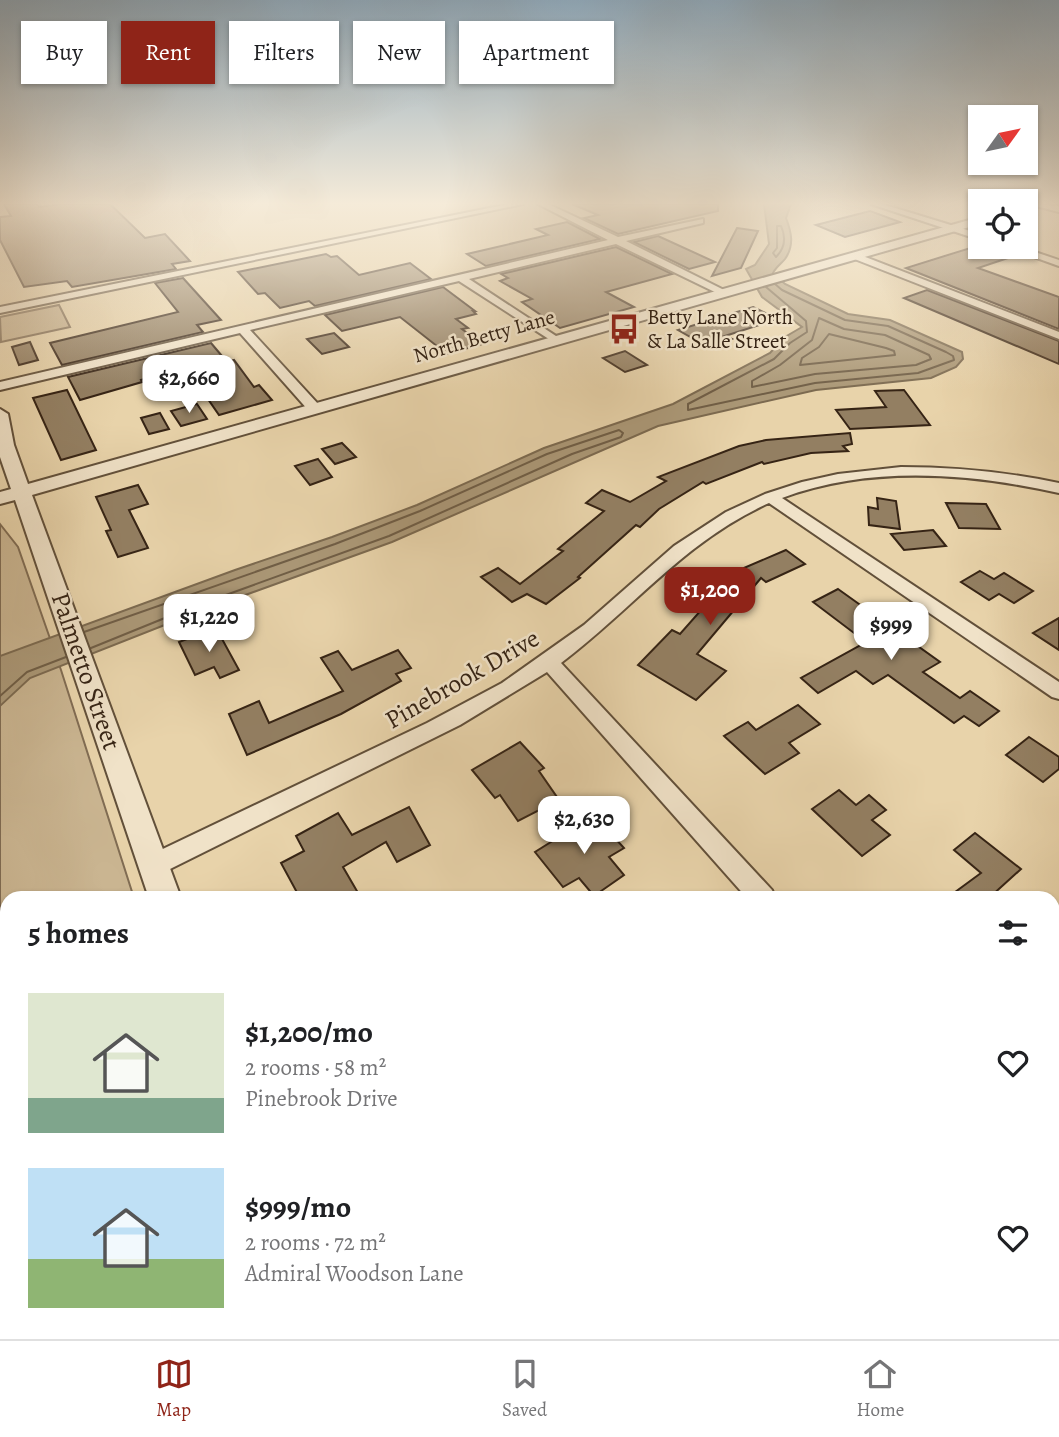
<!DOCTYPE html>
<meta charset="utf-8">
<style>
:root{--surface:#fff;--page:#f6f6f6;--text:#202124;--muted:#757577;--line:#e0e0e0;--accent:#8f2418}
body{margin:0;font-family:Alegreya,serif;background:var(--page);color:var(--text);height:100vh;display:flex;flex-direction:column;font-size:26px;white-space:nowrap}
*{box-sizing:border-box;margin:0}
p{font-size:23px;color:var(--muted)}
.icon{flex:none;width:38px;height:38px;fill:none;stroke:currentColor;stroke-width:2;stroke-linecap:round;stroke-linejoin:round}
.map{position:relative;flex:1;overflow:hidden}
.sheet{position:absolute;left:0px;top:891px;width:1060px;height:450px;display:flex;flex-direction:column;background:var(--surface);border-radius:21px 21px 0 0;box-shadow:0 2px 5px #0004}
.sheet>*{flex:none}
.top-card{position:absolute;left:21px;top:21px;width:700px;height:63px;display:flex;gap:14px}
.needle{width:46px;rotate:57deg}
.tools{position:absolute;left:968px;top:105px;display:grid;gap:14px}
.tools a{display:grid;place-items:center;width:70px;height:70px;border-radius:0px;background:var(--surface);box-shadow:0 2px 5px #0004;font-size:35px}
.price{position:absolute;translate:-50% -60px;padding:0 16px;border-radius:14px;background:#fff;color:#222;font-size:23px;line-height:46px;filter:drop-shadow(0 2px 4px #0008)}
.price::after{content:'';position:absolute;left:50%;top:42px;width:21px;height:16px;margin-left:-10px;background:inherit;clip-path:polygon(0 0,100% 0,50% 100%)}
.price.current{background:var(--accent);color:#fff}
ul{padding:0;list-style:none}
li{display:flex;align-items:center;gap:21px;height:175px;padding:0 28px}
li span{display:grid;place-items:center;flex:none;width:196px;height:140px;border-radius:0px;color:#555}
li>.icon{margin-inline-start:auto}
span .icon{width:84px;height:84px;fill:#fffc;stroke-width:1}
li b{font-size:30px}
h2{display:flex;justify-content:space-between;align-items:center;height:84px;padding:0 28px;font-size:30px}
.tag{padding:0 24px;border-radius:0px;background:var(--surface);box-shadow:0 2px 5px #0004;font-size:24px;line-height:63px}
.tag.current{background:var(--accent);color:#fff}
.tab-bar{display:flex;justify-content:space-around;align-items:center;height:98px;border-top:2px solid var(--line);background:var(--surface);font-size:19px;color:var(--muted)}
.tab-bar a{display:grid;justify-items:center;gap:4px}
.tab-bar .current{color:var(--accent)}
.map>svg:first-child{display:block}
</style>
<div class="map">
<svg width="1059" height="1339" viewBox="0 0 1059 1339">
<rect width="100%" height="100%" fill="#e8d3aa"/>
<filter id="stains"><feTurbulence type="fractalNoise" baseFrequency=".00286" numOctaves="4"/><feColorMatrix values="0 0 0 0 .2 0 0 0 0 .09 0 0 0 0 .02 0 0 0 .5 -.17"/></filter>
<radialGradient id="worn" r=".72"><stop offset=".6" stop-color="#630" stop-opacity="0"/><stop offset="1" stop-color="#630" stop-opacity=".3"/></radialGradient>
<!-- green -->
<g fill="#cab591" stroke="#806c53" stroke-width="2">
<path d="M59,305L70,327L1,342L0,317Z"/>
<path d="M0,524L18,547L61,670L134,898H7V1334H273L275,1339H0Z"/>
</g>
<!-- water -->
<path fill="#ab9877" stroke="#7c6a50" stroke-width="2" d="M764,204H791L786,218C791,231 795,245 785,259C781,264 776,267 773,273L785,284L848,314L890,320L962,352L963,359L956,367L931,378L816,390L658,426L392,542L190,615L30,678L0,706V656L235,570L332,537L417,505L544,448L673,404L770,353L785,337L802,327L762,297L746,269L755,265L769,244Z"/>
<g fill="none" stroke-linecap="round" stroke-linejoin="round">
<!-- shore -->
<g stroke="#705e46" stroke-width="2">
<path d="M777,226H781C786,237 785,248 776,257L773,253L777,248Z"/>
<path d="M766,287L806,321L807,332L790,343L774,359L688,404V410L815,383L918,373L954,360L953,356L946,352L888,326L845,320L782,290L775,284"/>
<path d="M819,318L844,329L885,335L929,355L931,359L916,365L815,374L752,387V381L780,365L812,340Z"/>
<path d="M829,334L886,348L894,351L895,355L800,365L802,358L819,347Z"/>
<path d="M84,632L335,544L420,511L547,454L619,430L623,433L621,437L572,454L389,536L187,609L91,648"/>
<path d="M0,696L27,672L66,657"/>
</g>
</g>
<!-- building -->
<g fill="#937f62" stroke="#362415" stroke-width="2">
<path d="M4,204H37L39,207L61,204H110L145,238L165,234L190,261L172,264L176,269L72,287L67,281L24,287L0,240V217L11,216Z"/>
<path d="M572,204H718V211L618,234L584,218L598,215Z"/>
<path d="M870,211L900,222L845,237L816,225Z"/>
<path d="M567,222L600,239L486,266L467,254L548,235L536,229Z"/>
<path d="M737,228L758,231L741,268L712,276Z"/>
<path d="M658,236L715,262L689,269L634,242Z"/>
<path d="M980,245V247H994L1017,255L978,268L1059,297V329L906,268Z"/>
<path d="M616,247L672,274L606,292L634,307L560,328L522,302L532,299L500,281L508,278L501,274Z"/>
<path d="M326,254L331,257L337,256L359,275L410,263L431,279L315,306L309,301L280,308L265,293L258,294L238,272Z"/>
<path d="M183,278L221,320L197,325L203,332L62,365L50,343L178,312L155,283Z"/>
<path d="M443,287L475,311H473L476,314L456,319L468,328L462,329L482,344L447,354L400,317L342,331L325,315Z"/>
<path d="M927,290L1059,341V364L904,298Z"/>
<path d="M753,307L778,319L725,336L732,339L708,347L678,330Z"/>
<path d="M334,333L349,347L322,354L307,339Z"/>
<path d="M30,342L38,360L19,365L12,347Z"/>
<path d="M211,343L227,362L234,360L254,387L259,385L272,400L219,415L208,399L212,398L189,368L141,380L142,382L80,400L68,377Z"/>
<path d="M625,351L647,365L625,372L603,358Z"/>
<path d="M67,390L96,450L61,460L33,398Z"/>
<path d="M904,390L930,425L850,429L836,410L886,407L875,391Z"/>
<path d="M197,404L207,419L181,426L171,411Z"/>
<path d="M160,413L169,429L149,434L141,418Z"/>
<path d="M850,433L852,444L843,446L848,451L811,453L764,464L762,462L706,484L703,482L659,509L640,527L636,525L578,577L580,578L546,604L527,594L512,602L481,577L498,568L520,584L563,551L558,549L604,511L586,503L602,490L630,502L666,481L658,477L739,446L766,440Z"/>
<path d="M342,443L356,457L335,464L322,449Z"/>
<path d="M318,459L332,477L310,485L295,466Z"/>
<path d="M138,485L148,504L129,510L148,548L118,557L106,531L111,530L96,497Z"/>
<path d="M877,498L896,501L900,529L869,525L868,507L878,509Z"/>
<path d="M946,503L986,504L1000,529L959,528Z"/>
<path d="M933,530L946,546L904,550L891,534Z"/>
<path d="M786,550L805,564L766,582L761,578L697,654L726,671L696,700L638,665L672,630L680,634L711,599L699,594L713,579L716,580Z"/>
<path d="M980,571L994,579L1004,573L1033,591L1014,603L999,594L989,600L961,582Z"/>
<path d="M838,589L940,662L923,672L960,698L970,691L999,711L979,726L964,716L954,723L888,675L873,684L856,671L818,693L801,678L866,642L813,602Z"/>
<path d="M1059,618V650L1033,633Z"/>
<path d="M216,628L239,670L220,678L214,667L195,675L179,642Z"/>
<path d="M398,650L411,668L396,674L401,681L341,714L247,755L229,714L259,701L269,723L343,691L321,658L338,651L352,670Z"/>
<path d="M798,705L820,724L789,743L799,753L765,774L724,736L748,722L756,730Z"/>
<path d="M1029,737L1059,757V769L1043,782L1006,755Z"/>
<path d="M520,742L544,768L539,771L559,800L518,821L500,795L495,798L472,770Z"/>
<path d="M839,790L856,805L869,795L886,810L872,820L890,835L862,856L812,809Z"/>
<path d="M409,807L430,845L397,862L386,842L343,867L361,898H300L281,863L304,851L296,836L338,813L352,835Z"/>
<path d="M594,815L624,848L609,857L624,875L594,896L579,878L563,887L535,852Z"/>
<path d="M975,833L1021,869L989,898H947L981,873L954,850Z"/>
</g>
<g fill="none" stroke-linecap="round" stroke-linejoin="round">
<!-- minor casing -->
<g stroke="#62503a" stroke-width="4">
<g id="minor">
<path d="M509,204H523L0,313V307Z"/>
<path d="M538,204H548L618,237L703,219V223L626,241L730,293L721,295L616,244L469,279L559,338V342L555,343L459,281L250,330L319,405L321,408L314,412L309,411L240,333L0,390V382L608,240Z"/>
<path d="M871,204H882L980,234V240Z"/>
<path d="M1035,204L1059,206V212L1036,206Z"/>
<path d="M1006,247H1020L1059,260V266Z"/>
<path d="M855,253L1059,332V339L852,258V254Z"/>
<path d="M901,467C955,467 1006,472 1059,483V493C969,473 870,465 782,498L1059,682V699L1052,697L769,503C683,542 634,608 561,663L772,890L775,898H747L547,672L460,725L162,873L154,876L146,873L142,865L146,857L427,723L502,683L584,625L674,546L726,512L765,494L802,482L838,474Z"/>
<path d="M1054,1202L1059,1204V1240L1054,1238Z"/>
</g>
</g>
<!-- tertiary casing -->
<g stroke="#62503a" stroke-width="4">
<g id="tertiary">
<path d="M1026,204H1040L1026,209Z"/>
<path d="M980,217V224L32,495L181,898H149L15,500L0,504V492L11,489L0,457V409L8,414L14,445L28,484Z"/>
<path d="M296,1334H340L341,1339H297Z"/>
</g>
</g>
<!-- minor -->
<use href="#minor" fill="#f0e2c8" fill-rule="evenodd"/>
<!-- tertiary -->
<use href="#tertiary" fill="#f0e2c8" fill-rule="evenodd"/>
</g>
<!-- sky -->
<linearGradient id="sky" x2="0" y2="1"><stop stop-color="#8fa9bb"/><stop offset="0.52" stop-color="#f5ebd9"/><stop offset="1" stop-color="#f5ebd9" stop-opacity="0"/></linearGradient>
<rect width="1059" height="391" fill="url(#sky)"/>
<!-- icons -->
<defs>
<g id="bus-bare" transform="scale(2.415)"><path d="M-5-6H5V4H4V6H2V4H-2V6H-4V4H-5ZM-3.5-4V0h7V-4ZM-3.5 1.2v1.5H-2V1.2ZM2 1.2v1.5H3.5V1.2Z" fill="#8f2418" stroke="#f0e2c8" stroke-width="2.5" paint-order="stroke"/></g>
</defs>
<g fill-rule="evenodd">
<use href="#bus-bare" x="624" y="329"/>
</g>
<g text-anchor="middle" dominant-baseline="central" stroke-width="5" stroke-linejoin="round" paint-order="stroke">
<!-- far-poi labels -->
<g font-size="21" fill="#362415" stroke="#f0e2c8" text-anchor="start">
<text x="647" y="317">Betty Lane North<tspan x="647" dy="24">&amp; La Salle Street</tspan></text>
</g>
<!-- far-street labels -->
<g font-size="21" fill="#362415" stroke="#f0e2c8">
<text transform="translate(484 336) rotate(-16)">North Betty Lane</text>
</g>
<!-- street labels -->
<g font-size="26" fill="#362415" stroke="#f0e2c8">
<text transform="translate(86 671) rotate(71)">Palmetto Street</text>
<text transform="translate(462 679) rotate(-30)">Pinebrook Drive</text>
</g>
</g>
<rect width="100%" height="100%" filter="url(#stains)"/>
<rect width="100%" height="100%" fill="url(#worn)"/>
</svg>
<div class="tools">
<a><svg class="needle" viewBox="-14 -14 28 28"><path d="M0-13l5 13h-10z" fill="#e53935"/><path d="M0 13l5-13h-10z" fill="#757577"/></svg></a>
<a><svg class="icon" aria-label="locate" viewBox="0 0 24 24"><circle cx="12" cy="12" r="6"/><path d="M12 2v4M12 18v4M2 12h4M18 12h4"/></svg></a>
</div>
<b class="price" style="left:189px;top:415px">$2,660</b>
<b class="price current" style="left:710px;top:627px">$1,200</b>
<b class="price" style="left:209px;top:654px">$1,220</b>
<b class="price" style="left:891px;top:662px">$999</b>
<b class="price" style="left:584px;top:856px">$2,630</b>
<div class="top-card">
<a class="tag">Buy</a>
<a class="tag current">Rent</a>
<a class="tag">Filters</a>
<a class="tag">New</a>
<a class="tag">Apartment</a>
</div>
<section class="sheet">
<h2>5 homes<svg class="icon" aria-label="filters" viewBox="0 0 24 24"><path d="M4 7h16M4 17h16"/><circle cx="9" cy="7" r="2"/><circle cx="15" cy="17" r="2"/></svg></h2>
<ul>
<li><span style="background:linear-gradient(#dfe7d0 75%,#7fa58c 0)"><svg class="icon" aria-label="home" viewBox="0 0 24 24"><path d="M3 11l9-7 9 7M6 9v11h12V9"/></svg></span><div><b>$1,200/mo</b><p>2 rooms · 58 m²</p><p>Pinebrook Drive</p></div><svg class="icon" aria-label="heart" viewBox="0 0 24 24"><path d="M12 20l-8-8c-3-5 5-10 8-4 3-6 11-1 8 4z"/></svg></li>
<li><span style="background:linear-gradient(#bfe0f5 65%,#8fb573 0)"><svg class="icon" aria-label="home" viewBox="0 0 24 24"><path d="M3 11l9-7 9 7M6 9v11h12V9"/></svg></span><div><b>$999/mo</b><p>2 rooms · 72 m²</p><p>Admiral Woodson Lane</p></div><svg class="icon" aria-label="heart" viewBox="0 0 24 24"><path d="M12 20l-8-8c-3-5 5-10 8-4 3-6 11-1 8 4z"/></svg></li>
</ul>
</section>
</div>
<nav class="tab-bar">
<a class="current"><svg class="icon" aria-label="map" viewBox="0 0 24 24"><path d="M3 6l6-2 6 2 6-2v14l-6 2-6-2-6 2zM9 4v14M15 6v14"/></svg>Map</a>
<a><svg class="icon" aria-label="saved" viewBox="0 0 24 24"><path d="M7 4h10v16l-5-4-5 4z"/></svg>Saved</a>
<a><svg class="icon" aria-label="home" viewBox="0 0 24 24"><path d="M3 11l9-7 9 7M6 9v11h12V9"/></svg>Home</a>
</nav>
